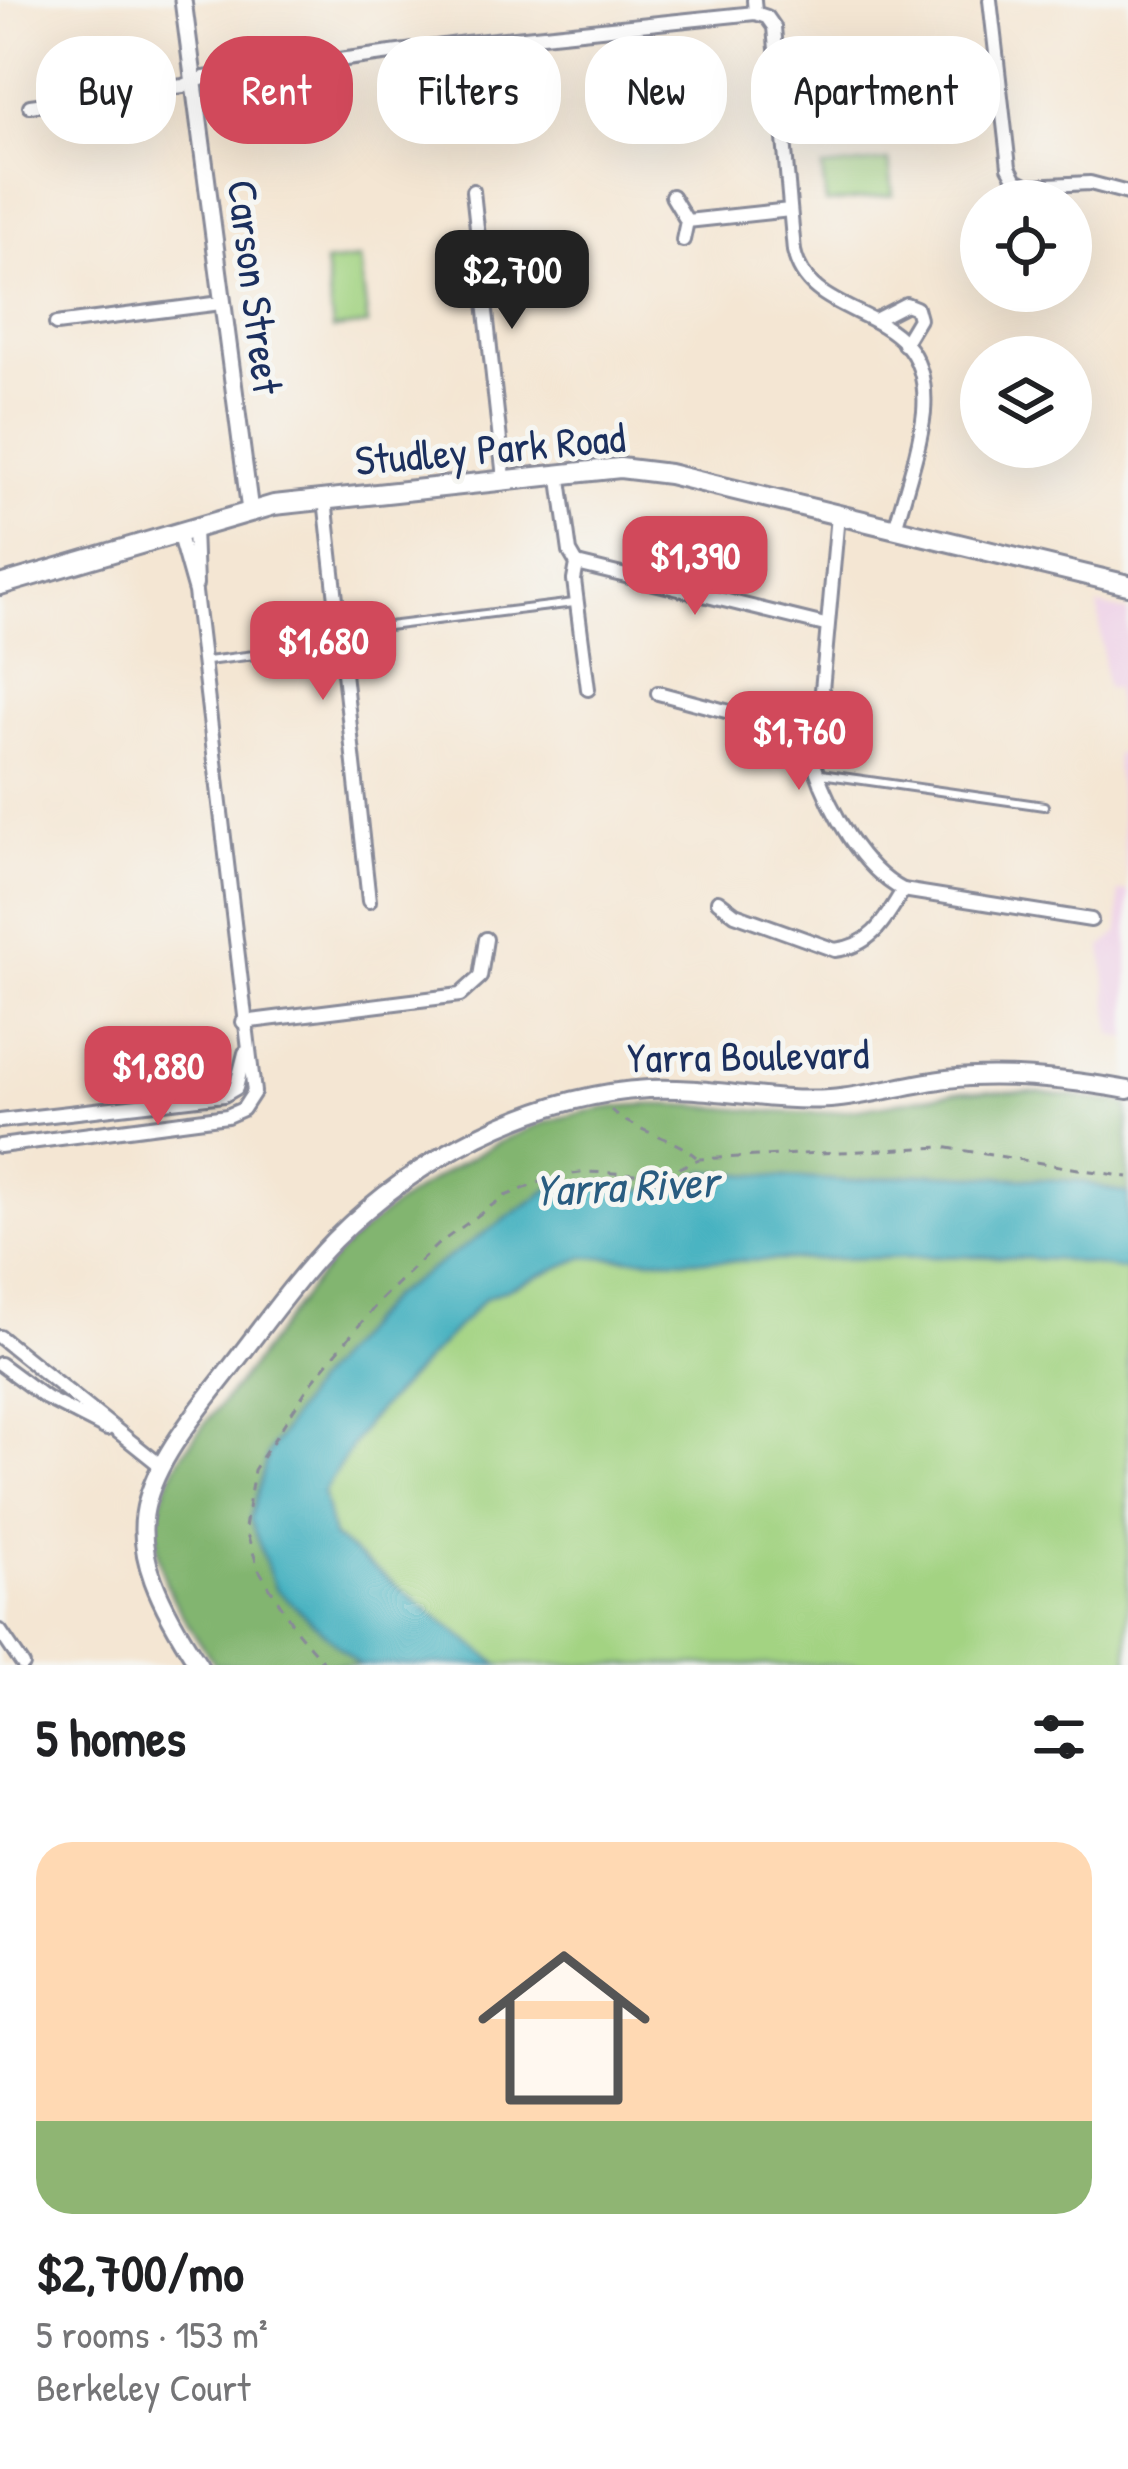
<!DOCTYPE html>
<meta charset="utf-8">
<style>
:root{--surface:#fff;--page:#f2f2f2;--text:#202124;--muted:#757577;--line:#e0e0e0;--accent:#d1495b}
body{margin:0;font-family:"Patrick Hand",sans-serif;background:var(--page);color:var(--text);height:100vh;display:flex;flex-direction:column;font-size:45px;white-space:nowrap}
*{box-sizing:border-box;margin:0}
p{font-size:39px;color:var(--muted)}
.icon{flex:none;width:66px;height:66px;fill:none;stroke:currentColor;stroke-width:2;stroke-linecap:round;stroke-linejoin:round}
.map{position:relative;height:1665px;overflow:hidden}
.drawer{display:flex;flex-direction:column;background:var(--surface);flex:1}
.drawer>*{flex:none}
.guide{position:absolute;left:36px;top:36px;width:1056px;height:108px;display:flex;gap:24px}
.controls{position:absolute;left:960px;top:180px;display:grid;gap:24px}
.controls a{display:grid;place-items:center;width:132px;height:132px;border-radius:50%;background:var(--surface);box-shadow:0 12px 48px #0002;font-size:60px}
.price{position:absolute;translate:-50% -102px;padding:0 27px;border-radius:24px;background:var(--accent);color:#fff;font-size:39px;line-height:78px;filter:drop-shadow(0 3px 6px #0008)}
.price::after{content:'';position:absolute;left:50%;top:72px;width:36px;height:27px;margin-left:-18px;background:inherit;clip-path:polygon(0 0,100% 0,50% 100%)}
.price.active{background:#222;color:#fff}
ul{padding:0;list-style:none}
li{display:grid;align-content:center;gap:24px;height:636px;padding:0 36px}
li+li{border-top:3px solid var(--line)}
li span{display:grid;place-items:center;height:372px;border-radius:36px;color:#555}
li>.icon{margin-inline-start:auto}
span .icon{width:216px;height:216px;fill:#fffc;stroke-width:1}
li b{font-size:51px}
h2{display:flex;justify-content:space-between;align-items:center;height:144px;padding:0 36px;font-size:51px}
.tag{padding:0 42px;border-radius:48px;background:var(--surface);box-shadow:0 12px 48px #0002;font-size:42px;line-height:108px}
.tag.active{background:var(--accent);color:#fff}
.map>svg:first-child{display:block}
</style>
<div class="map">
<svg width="1128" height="1665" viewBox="0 0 1128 1665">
<rect width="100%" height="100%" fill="#f6f6f2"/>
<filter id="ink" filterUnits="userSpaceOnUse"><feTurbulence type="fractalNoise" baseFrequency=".00833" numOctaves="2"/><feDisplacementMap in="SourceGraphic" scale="24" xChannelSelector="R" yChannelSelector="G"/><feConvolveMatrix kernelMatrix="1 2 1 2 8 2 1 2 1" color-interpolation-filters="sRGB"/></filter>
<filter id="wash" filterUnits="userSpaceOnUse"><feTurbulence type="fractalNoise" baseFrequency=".004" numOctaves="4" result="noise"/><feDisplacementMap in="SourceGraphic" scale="48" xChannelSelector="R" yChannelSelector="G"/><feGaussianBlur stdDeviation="2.7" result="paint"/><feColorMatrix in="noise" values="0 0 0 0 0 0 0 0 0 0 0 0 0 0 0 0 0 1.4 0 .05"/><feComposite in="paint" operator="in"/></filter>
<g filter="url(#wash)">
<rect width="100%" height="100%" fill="#f4e6d3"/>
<!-- built -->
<g fill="#eed0e7">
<path d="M1098,605L1128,612V884L1115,754L1121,753L1115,688H1106Z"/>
<path d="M1128,891V1039L1112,1035L1102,947L1119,932L1118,892Z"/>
</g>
<!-- green -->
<g fill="#a3d382" stroke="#5f8170" stroke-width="3">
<path d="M889,161L893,195L826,203L822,168Z"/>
<path d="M360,259L368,325L333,329L325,263Z"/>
<path d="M975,1256L1064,1260L1128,1270V1665H499L333,1537L323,1492L367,1422L485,1298L584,1257L733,1261Z"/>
</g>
<!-- forest -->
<path fill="#82b570" stroke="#4e7267" stroke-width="3" d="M965,1091L1040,1092L1128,1104V1194L1078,1181L930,1174L847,1181L706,1172L656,1191L566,1186L550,1189L390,1297L268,1454L355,1661L361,1665H215C191,1628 159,1589 157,1543C153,1475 203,1427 242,1378C274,1338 302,1294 337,1256C385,1204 492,1138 560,1118C653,1092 712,1111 803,1113C858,1114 911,1097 965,1091Z"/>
<!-- water -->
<path fill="#42b0bf" stroke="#2e708e" stroke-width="3" d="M706,1172L847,1181L930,1174L1078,1181L1128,1194V1270L1064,1260L975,1256L733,1261L584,1257L485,1298L367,1422L323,1492L333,1537L499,1665H361L355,1661L275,1588L250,1519L268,1454L313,1384L390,1297L550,1189L566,1186L656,1191Z"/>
</g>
<g filter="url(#ink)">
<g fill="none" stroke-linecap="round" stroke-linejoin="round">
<!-- service casing -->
<g stroke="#888a98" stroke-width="12">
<g id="service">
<path d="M340,632L574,603"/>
<path d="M207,661L341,644"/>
<path d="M821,774L1044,806"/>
</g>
</g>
<!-- minor casing -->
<g stroke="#888a98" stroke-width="18">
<g id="minor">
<path d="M754,0L755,13L767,17L774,27L794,251C811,330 933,296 924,412C920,450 905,491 895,529"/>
<path d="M990,0L1009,167L1016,180L1028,186L1090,183L1128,193"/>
<path d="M30,106L183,86L204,78L466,43L755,13"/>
<path d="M473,191L504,478"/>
<path d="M672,196L687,221L683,240"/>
<path d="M687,221L790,210"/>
<path d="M877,319L906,304L916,308L919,319L904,344"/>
<path d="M56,324L221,303"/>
<path d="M559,472L570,552L577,564L574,580L588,689"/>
<path d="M325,499L369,901"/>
<path d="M194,527L196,585"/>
<path d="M577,564L825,625"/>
<path d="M658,693L816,735"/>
<path d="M903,890L1091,920"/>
<path d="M718,901L735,914L835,950C872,946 885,920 903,890C861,868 830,811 815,767L838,515"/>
<path d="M243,1022L460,995L480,977L486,939"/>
<path d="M0,1121L224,1095L236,1088L245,1053"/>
<path d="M0,1146L227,1116L243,1109L254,1092L195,592L178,532"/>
<path d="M0,1337L160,1465"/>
<path d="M0,1364L46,1398L107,1429"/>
<path d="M0,1631L23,1665"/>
</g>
</g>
<!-- tertiary casing -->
<g stroke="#888a98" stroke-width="21">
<path id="tertiary" d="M183,0L250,511"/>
</g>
<!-- secondary casing -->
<g stroke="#888a98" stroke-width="22">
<path id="secondary" d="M199,1665C112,1533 132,1493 225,1375C261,1329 294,1281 334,1240C415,1159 533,1095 648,1089C709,1086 769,1103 830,1099C869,1096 907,1084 947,1079C1005,1072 1070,1080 1128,1090"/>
</g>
<!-- primary casing -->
<g stroke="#888a98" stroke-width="24">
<path id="primary" d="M0,585L274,505L620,468L669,474L1128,585"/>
</g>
<!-- path -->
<g stroke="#888a98" stroke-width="3" stroke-dasharray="9 9" stroke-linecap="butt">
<path d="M611,1110C636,1133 671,1135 696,1157"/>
<path d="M326,1665L296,1630L259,1570L245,1528L254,1470L311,1383L382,1298L437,1245L505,1196L553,1177L586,1172L664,1175L699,1159L942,1147L1128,1177"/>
</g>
<!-- service -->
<use href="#service" stroke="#fff" stroke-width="6"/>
<!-- minor -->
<use href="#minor" stroke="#fff" stroke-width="12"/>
<!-- tertiary -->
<use href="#tertiary" stroke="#fff" stroke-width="15"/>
<!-- secondary -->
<use href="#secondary" stroke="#fff" stroke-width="16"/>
<!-- primary -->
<use href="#primary" stroke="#fff" stroke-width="18"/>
</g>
</g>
<g text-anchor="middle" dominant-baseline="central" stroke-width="10" stroke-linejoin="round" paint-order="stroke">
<!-- street labels -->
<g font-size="42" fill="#1b2f5e" stroke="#f6f6f2">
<text transform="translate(256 287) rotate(83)">Carson Street</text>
<text transform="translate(490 448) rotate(-5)">Studley Park Road</text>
<text transform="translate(748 1055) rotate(-1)">Yarra Boulevard</text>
</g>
<!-- water labels -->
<g font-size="45" font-style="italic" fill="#295c80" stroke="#f6f6f2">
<text transform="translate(626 1185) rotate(-3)">Yarra River</text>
</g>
</g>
</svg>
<div class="controls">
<a><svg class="icon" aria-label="locate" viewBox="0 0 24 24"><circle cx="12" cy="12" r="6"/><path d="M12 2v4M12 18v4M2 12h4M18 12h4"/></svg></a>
<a><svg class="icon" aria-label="layers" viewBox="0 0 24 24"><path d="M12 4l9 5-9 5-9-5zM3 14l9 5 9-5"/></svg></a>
</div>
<b class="price active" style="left:512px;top:332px">$2,700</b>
<b class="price" style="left:695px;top:618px">$1,390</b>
<b class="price" style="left:323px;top:703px">$1,680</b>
<b class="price" style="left:799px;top:793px">$1,760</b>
<b class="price" style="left:158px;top:1128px">$1,880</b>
<div class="guide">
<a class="tag">Buy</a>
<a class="tag active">Rent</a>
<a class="tag">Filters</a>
<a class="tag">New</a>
<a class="tag">Apartment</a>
</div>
</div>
<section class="drawer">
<h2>5 homes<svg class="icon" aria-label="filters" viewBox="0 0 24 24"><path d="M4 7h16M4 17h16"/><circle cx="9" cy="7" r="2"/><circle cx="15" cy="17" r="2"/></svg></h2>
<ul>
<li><span style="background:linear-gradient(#ffd9b3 75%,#8fb573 0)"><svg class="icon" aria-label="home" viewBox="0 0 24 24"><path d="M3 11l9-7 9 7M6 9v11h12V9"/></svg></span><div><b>$2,700/mo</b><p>5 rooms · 153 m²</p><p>Berkeley Court</p></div></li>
</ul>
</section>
